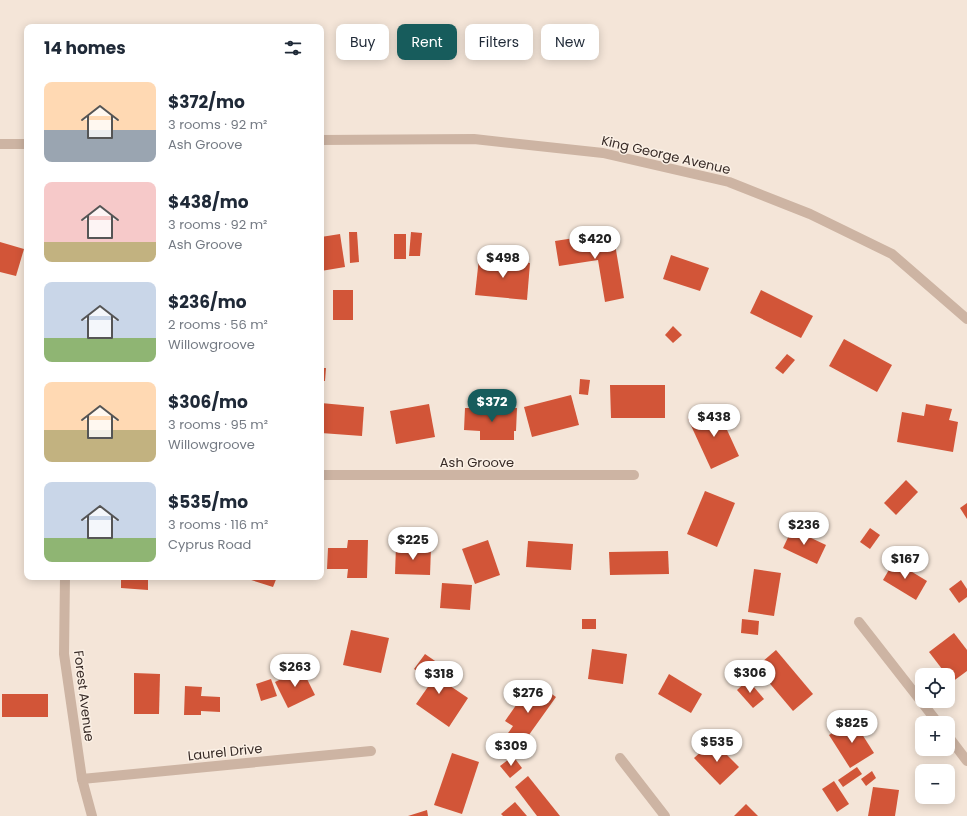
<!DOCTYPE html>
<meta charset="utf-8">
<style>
:root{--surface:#fff;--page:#f2f2f3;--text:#1f2937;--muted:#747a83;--accent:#175c5c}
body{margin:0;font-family:Poppins,sans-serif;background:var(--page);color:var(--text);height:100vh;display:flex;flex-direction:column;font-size:15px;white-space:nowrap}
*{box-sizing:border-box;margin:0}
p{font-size:13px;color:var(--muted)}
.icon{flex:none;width:22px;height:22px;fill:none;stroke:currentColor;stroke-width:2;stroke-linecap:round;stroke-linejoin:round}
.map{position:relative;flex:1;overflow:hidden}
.sheet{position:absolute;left:24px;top:24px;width:300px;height:556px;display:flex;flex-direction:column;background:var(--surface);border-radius:8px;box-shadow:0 2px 10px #0003}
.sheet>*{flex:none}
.hud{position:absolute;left:336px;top:24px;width:380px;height:36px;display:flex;gap:8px}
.tools{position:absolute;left:915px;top:668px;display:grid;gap:8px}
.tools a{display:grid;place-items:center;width:40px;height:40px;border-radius:8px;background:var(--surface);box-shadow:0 2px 10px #0003;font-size:20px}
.price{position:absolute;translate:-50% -34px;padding:0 9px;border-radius:14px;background:#fff;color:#222;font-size:13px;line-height:26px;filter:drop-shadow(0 1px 2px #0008)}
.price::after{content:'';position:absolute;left:50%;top:24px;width:12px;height:9px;margin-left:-6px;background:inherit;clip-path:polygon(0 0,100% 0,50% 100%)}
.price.on{background:var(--accent);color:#fff}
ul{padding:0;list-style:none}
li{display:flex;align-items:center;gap:12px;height:100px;padding:0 20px}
li span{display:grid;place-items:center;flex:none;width:112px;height:80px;border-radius:8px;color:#555}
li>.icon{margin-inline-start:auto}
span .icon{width:48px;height:48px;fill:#fffc;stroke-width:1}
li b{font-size:17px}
h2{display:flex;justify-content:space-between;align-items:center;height:48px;padding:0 20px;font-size:17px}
.tag{padding:0 14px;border-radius:8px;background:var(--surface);box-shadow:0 2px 10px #0003;font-size:14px;line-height:36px}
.tag.on{background:var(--accent);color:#fff}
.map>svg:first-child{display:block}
</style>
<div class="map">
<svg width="967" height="816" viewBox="0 0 967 816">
<rect width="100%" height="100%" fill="#f4e5d8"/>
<!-- building -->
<g fill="#d25538">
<path d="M349,232H357L359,262L350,263Z"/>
<path d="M411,232L422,233L420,256H409Z"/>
<path d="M613,232L624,298L605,302L598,260L559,266L555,241Z"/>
<path d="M340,234L345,267L321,271V237Z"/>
<rect x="394" y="234" width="12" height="25"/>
<path d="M0,242L24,249L16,276L0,272Z"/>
<path d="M671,255L709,268L700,291L663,279Z"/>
<path d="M479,258L530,263L527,300L475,295Z"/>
<rect x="333" y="290" width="20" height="30"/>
<path d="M761,290L813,316L801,338L750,313Z"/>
<path d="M673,326L682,335L673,343L665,335Z"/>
<path d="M844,339L892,365L877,392L829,366Z"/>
<path d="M787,354L795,360L783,374L775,368Z"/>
<path d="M321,368H326L325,381H321Z"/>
<path d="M580,379L590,380L588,395L579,394Z"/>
<path d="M610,385H665V418H611Z"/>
<path d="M571,395L579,425L532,437L524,407Z"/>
<path d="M321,403L364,407L362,436L321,433Z"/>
<path d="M429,404L435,437L396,444L390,411Z"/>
<path d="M926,404L952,409L949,420L958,422L953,452L897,442L902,412L924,416Z"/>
<path d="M716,406L739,456L711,469L688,419Z"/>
<path d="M465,408H517L516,431H514V440H480V431L464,430Z"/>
<path d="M906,480L918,492L896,515L884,503Z"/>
<path d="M705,491L735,503L717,547L687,534Z"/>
<path d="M967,503V519L960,508Z"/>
<path d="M870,528L880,535L870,549L860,542Z"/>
<path d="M792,529L826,545L817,564L783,548Z"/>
<path d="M348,540H368L367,578H347L348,569H327L328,548H347Z"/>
<path d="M488,540L500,575L475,584L462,549Z"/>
<path d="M528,541L573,544L571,570L526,567Z"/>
<path d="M396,546L431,548L430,575L395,574Z"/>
<path d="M668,551L669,574L610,575L609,552Z"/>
<path d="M894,561L927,581L916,600L883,580Z"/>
<path d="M754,569L781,573L774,616L748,612Z"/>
<path d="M121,577H148V590L121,588Z"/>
<path d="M249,577H277L273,587L248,579Z"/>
<path d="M961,580L967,589V597L959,603L949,589Z"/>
<path d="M442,583L472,585L470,610L440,608Z"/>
<rect x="582" y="619" width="14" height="10"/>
<path d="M742,619L759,621L758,635L741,633Z"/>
<path d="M351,630L389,638L381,673L343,665Z"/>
<path d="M954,633L967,650V671L952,682L929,652Z"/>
<path d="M592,649L627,654L623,684L588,679Z"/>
<path d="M776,650L813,694L793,711L756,667Z"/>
<path d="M425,654L438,663L431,673L468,698L449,727L416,704L432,681L414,669Z"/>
<path d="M302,669L315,695L288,708L275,682Z"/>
<path d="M134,673L160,674L159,714H134Z"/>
<path d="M669,674L702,694L691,713L658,694Z"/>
<path d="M271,679L277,696L261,701L256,684Z"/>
<path d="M748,680L764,699L753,708L737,690Z"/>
<path d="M185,686L202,687L201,696L220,697V712L201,711V715H184Z"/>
<path d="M542,687L556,697L521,746L506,736L513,726L505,721L528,688L537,694Z"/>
<rect x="2" y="694" width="46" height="23"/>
<path d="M853,720L874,753L850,768L829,735Z"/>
<path d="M713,741L739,767L720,785L694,758Z"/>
<path d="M452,753L479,762L462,814L434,805Z"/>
<path d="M513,756L522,768L510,778L500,766Z"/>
<path d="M857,767L862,774L843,787L838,780Z"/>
<path d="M872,771L876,778L866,786L861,779Z"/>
<path d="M528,776L560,816H537L515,787Z"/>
<path d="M834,781L849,804L837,812L822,789Z"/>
<path d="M873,787L899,790L895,816H868Z"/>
<path d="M515,802L527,816H503L501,814Z"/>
<path d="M746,804L758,816H734Z"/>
<path d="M427,810L428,816H408Z"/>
</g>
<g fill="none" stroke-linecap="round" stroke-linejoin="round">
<!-- minor -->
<g stroke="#cdb4a3" stroke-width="10">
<path d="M321,140L474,139L603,153L729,182L810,214L892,254L967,319"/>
<path d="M0,144H27"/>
<path d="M321,475H634"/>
<path d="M65,577L64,654L82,779L92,816"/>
<path d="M859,622L938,723"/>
<path d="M948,736L967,761"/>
<path d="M620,758L665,816"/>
<path d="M82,779L371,751"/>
</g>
</g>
<g text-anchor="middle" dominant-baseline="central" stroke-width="3" stroke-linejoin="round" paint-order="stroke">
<!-- street labels -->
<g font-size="13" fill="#372a26" stroke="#fbf0e5">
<text transform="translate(666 155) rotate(13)">King George Avenue</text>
<text x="477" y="462">Ash Groove</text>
<text transform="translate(84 696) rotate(83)">Forest Avenue</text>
<text transform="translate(225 752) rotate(-6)">Laurel Drive</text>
</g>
</g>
</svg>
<div class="tools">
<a><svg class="icon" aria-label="locate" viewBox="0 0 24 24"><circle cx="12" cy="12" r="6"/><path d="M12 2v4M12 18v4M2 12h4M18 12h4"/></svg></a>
<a>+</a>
<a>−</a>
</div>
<b class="price" style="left:595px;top:260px">$420</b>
<b class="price" style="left:503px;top:279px">$498</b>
<b class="price on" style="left:492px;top:423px">$372</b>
<b class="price" style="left:714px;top:438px">$438</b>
<b class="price" style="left:804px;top:546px">$236</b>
<b class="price" style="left:413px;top:561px">$225</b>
<b class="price" style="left:905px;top:580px">$167</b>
<b class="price" style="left:295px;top:688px">$263</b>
<b class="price" style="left:750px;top:694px">$306</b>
<b class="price" style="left:439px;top:695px">$318</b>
<b class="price" style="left:528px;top:714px">$276</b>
<b class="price" style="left:852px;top:744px">$825</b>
<b class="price" style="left:717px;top:763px">$535</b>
<b class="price" style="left:511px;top:767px">$309</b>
<div class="hud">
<a class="tag">Buy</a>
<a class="tag on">Rent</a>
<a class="tag">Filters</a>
<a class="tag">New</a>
</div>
<section class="sheet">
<h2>14 homes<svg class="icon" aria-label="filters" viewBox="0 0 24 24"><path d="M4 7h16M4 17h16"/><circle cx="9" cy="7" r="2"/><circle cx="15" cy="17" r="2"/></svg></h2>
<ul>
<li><span style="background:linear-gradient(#ffd9b3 60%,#9aa5b1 0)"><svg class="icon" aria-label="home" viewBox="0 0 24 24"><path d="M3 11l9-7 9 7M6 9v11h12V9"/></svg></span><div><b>$372/mo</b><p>3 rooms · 92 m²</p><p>Ash Groove</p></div></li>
<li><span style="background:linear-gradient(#f6c9c9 75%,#c2b280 0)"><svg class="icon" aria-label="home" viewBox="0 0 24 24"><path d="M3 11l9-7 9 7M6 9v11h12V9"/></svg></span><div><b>$438/mo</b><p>3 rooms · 92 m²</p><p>Ash Groove</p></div></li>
<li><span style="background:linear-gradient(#c9d6e8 70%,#8fb573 0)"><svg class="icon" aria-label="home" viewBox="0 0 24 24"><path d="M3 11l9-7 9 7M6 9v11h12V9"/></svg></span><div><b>$236/mo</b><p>2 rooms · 56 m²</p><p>Willowgroove</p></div></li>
<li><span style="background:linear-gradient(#ffd9b3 60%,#c2b280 0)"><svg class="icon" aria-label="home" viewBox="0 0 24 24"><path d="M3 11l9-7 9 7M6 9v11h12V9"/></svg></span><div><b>$306/mo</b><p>3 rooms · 95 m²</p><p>Willowgroove</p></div></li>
<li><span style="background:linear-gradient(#c9d6e8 70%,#8fb573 0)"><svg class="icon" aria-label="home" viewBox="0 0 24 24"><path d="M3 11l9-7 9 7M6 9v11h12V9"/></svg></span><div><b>$535/mo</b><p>3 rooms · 116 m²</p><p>Cyprus Road</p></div></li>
</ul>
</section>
</div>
